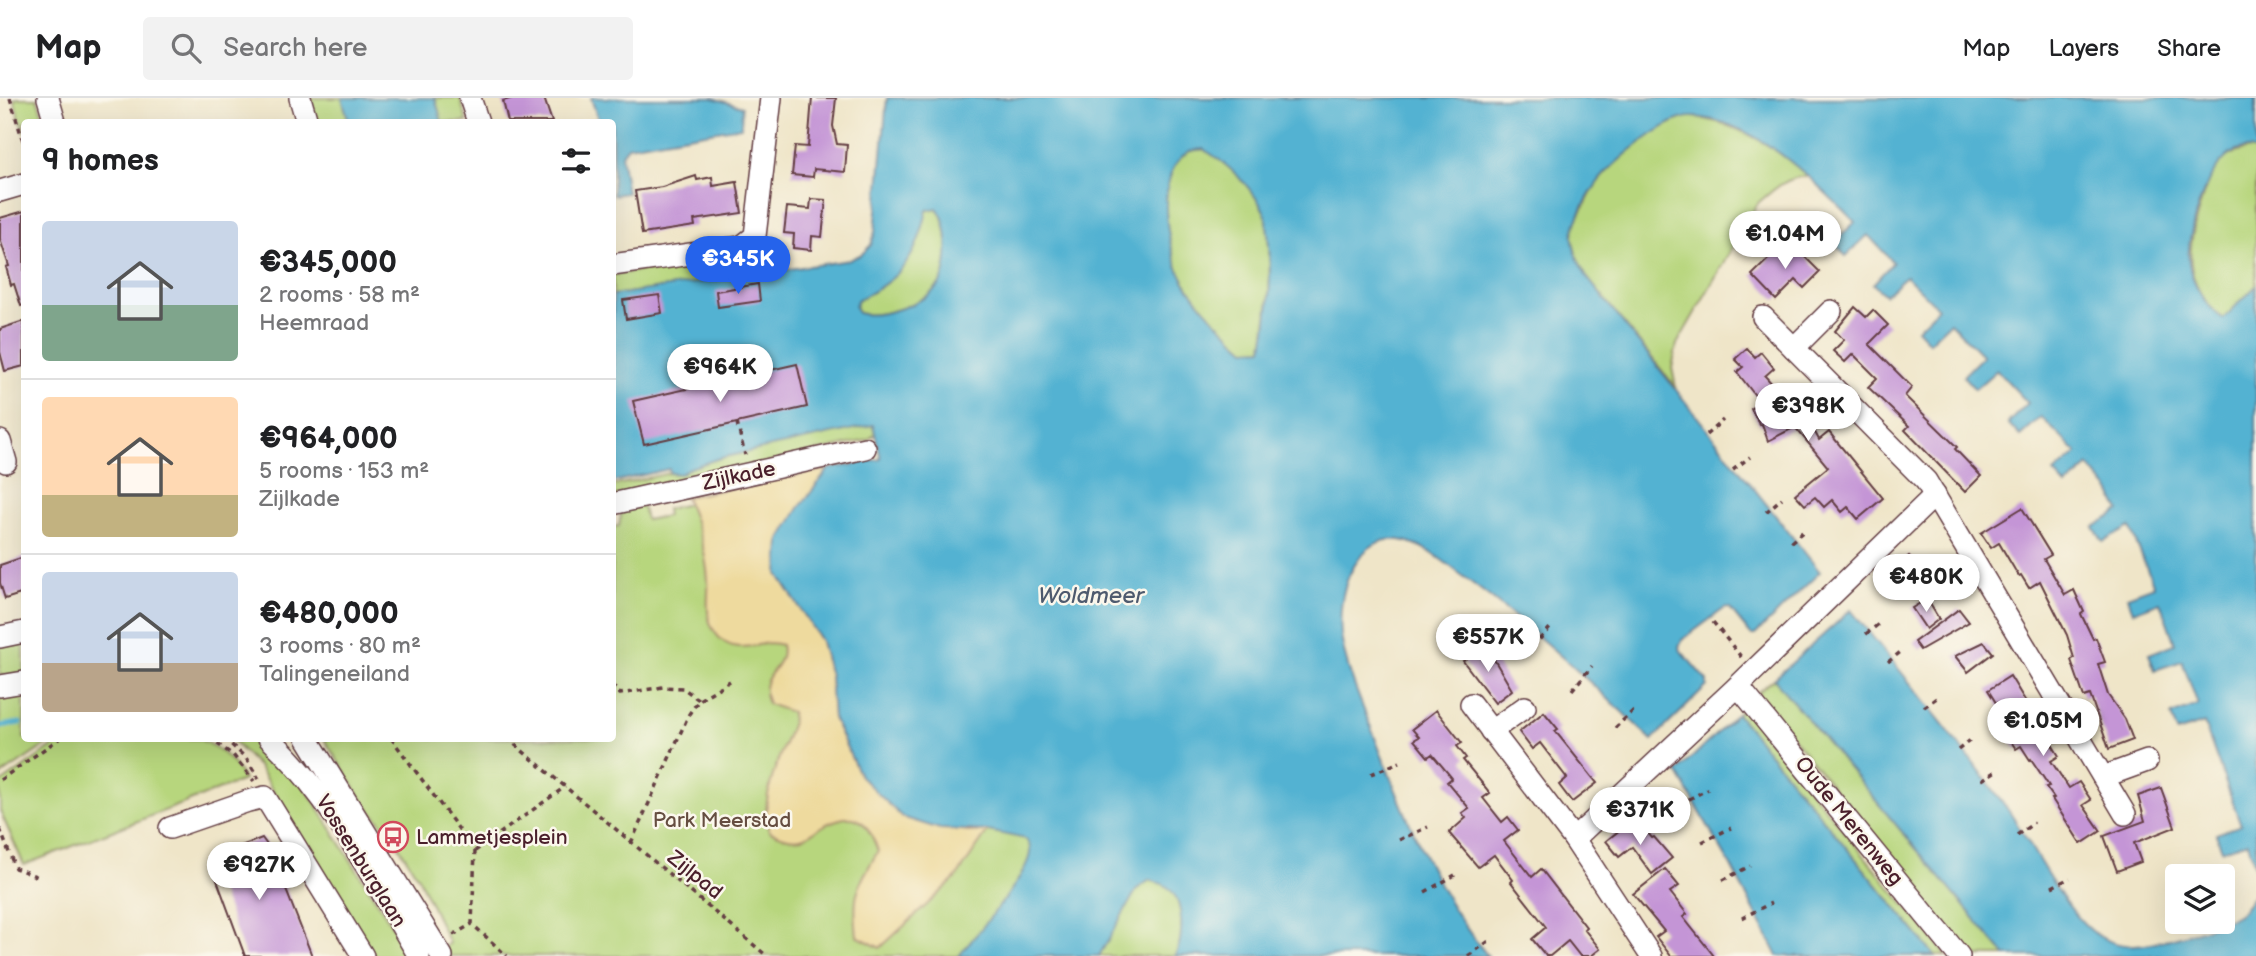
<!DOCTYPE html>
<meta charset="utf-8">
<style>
:root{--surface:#fff;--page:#f2f2f2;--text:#202124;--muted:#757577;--line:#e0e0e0;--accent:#2563eb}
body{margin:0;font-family:"Balsamiq Sans",sans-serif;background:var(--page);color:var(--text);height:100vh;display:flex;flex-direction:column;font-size:26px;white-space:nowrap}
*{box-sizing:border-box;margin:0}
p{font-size:23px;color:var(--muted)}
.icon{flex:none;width:38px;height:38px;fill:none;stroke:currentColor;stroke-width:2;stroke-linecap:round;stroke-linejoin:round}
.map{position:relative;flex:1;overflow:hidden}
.panel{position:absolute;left:21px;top:21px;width:595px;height:623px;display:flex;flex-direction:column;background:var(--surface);border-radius:7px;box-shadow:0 7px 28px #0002}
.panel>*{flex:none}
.fabs{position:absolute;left:2165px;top:766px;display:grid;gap:14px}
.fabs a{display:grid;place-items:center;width:70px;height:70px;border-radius:7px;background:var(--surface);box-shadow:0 7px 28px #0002;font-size:35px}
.price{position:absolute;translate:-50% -60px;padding:0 16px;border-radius:24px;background:#fff;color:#222;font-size:23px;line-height:46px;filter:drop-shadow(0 2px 4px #0008)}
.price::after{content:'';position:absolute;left:50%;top:42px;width:21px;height:16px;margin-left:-10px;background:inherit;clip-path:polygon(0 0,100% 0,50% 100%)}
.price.selected{background:var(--accent);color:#fff}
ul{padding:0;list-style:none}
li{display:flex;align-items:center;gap:21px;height:175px;padding:0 21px}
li+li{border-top:2px solid var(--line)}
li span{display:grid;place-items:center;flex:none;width:196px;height:140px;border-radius:7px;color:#555}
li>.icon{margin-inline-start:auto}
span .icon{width:84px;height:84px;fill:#fffc;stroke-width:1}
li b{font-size:30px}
h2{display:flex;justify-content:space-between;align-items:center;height:84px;padding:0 21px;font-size:30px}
header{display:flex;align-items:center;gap:42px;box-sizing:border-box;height:98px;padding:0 35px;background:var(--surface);border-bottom:2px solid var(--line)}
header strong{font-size:33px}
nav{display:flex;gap:38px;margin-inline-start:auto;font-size:24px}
.search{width:490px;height:63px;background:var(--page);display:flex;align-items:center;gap:18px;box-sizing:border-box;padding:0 24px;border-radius:7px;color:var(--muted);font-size:26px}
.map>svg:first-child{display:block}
</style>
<header>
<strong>Map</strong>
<div class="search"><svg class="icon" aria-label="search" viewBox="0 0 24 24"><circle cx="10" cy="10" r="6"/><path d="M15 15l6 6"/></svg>Search here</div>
<nav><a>Map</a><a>Layers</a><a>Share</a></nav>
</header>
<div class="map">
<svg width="2256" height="858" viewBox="0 0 2256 858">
<rect width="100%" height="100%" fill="#fbf7ec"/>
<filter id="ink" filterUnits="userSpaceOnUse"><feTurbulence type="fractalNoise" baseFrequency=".0143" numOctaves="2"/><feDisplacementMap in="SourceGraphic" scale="14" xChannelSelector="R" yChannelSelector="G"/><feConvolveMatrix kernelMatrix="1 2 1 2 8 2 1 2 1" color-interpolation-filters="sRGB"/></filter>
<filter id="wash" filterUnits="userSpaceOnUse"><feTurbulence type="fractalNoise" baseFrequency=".00686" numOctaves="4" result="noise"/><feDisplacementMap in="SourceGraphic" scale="28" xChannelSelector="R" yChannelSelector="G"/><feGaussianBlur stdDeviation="1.57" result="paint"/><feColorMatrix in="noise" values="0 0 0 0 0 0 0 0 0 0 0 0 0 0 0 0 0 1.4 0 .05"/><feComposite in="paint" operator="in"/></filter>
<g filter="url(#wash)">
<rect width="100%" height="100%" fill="#efe5c8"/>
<!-- green -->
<g fill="#b7d67d" stroke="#807a54" stroke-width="2">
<path d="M19,0H37L45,24H24V36L14,1Z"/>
<path d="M310,0H342L349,24H318Z"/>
<path d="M435,0H460L467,24H442Z"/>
<path d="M1689,18C1734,24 1775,48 1808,78C1786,79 1774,91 1758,105L1677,246L1672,270L1676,290L1586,178C1580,167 1574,155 1573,142C1572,129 1579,118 1585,107C1589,100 1593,90 1598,84C1620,56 1655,28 1689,18Z"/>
<path d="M1203,51C1227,65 1251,88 1264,113C1267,119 1267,128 1268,135C1272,174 1269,211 1263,250L1246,251C1223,231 1201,210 1185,184C1167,155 1152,75 1188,54C1192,52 1199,52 1203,51Z"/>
<path d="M2249,51L2256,53V188L2223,221C2180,186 2187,146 2203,98C2207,86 2213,68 2223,60C2230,55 2241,53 2249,51Z"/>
<path d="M937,110C950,125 951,172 938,188C923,206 880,221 858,215L855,208L857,202C901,181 917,159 927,112Z"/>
<path d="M766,149L767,175L613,197V177L738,156Z"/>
<path d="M873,326L875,336L868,342L613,399L612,388L670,375L681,376L687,371L720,360Z"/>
<path d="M689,406L691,412L751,457L977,748L988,733L1026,740L1031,751L1125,811L1137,791L1149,782C1154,784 1162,785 1166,787C1185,801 1184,840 1175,858H449L444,850L449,845L419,781L392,737L365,706L324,641L612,640V429L619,428L622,411L642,407L646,422L667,418L666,411Z"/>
<path d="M24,542V575L0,578V548Z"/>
<path d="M1774,581L2006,858H1968L1757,595Z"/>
<path d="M24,596V640L55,641L0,678V600Z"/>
<path d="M1743,611L1947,858H1935L1737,616Z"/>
<path d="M65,640L199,641C220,650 233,662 244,682L24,767L0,713V686Z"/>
<path d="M231,641H256L303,686L410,856L406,858H372L258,668Z"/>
</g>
<!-- sand -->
<path fill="#eeda9e" stroke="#9c7c64" stroke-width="2" d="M829,371L800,410L801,511L821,543L830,578L833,620L860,678L967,734L988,733L956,780L880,850L857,838C852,795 857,789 878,753C866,719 855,711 821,729C815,733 808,738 801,740C791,743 779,737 769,733C758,701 782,655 792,624L791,614L768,606C755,575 787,572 781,547C765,541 749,553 733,548C721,545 712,533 709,521C706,509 709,494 708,482C706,454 697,425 685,399Z"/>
<!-- water -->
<g fill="#53b2d2" stroke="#4e687e" stroke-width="2" fill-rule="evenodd">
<path d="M342,0H435L442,24H349Z"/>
<path d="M591,0H713L742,9L741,29L628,48L621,57L627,95L613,97L612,24H599Z"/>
<path d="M887,0H2256V53C2212,36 2185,136 2189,166C2193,189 2206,207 2223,221L2256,188V772L2248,744L2222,752L2216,736L2241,727L2204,625L2177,634L2171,617L2198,607L2182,563L2155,572L2149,556L2175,546L2160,504L2133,514L2127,498L2154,488L2130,429L2103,444L2094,429L2120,413L2110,393L2089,368L2066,388L2054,375L2077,355L2041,319L2020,338L2008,325L2028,305L1997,272L1975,291L1963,278L1983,258L1950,224L1929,244L1917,231L1938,210L1906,178L1885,197L1873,186L1893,164L1868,137L1846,158L1834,145L1855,124C1814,83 1755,21 1692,19C1668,18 1612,65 1598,84C1587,99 1576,120 1573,137C1572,151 1580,166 1586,178L1820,474L1755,537H1751L1730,511L1725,510L1682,542L1679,548L1681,553L1707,583V588L1652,642C1593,586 1534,532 1468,482C1448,467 1425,446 1400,442C1381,439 1366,449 1356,465C1342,486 1339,511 1341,536C1345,568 1360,602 1372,632C1401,707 1435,797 1488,858H1175C1184,840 1185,801 1166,788C1162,785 1154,784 1150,782L1137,791L1099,858H959C974,838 1034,773 1030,750C1030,747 1027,744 1026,741L988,733L940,731L902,719L860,678L833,620L830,578L821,543L778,476L780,442L799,410L829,371L881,361L873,327L720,360L687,371L681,376L670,375L669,371L613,384V197L850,162L862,156L871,147L875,134ZM1203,51C1227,65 1251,88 1264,113C1267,119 1267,128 1268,135C1272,174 1270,211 1263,250L1246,251C1223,231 1201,210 1185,184C1167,155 1152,75 1188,54C1192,52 1199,52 1203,51ZM937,110C950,126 951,172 938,188C923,206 880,221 858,215L855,209L857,202C901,181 917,160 927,112Z"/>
<path d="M1851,512C1903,577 1957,641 2006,709C2031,744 2064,816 2099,838C2109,844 2122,848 2134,847C2155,847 2225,827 2240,815C2246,809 2252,801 2256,794V858H2006L1774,581Z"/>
<path d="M1737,616L1935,858H1778L1731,768L1677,674Z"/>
</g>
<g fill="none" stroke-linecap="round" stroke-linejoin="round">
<!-- stream -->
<path stroke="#53b2d2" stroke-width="5" d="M0,628L20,625"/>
</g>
<g id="blocks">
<!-- building -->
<g fill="#c495d6">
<path d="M513,0H544L552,24H508L503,3Z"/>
<path d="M812,0H836L833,28L837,46L847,47L845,74L814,71L813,79L792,77L795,48L808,49Z"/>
<path d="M696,78L697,82L712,79L713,88L737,84L742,115L694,122L695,128L642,136L635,93L662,89Z"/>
<path d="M811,101L826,102L822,139L812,138L811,152L793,150L794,136L784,135L787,109L810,111Z"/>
<path d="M24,113V207L21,208L14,186L11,187L6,169L9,168L0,141V120Z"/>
<path d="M1788,142L1820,174L1804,190L1796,182L1776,202L1752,177Z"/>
<path d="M758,186L760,203L718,209L716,193Z"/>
<path d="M659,197L662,215L626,221L623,202Z"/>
<path d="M1855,209L1866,219L1873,212L1888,227L1869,246L1912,289L1905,298L1957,349L1955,351L1981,378L1965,394L1905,332L1909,328L1868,289L1877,280L1853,256L1845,264L1833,253L1844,242L1835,233Z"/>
<path d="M24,223V268L5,273L0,254V231Z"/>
<path d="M1747,250L1755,259L1761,254L1774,270L1765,278L1792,308L1799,304L1819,342L1829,334L1883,400L1858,421L1848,409L1842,414L1832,402L1824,409L1815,399L1805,407L1795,396L1828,369L1795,329L1768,343L1762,326L1760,327L1751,311L1760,304L1737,274L1743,269L1735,261Z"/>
<path d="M797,266L807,309L644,346L633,303Z"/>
<path d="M2022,410L2051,457L2044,461L2065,497L2074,492L2084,514L2081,516L2093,541L2096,540L2105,564L2098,566L2108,597L2125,621L2133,642L2109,651L2090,597L2084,599L2071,562L2074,560L2067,537L2040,483L2029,490L2021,477L2019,478L2015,472L1999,445L1991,450L1981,435Z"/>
<path d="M1909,458L1936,486L1921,499L1901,479L1904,476L1897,469Z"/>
<path d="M24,459V495L5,501L0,485V467Z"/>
<path d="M1927,501L1939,521L1926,531L1912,510Z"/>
<path d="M1959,511L1969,524L1920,552L1914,544Z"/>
<path d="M1984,544L1993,555L1968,574L1955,558Z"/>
<path d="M1485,546L1512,592L1495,605L1463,563Z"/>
<path d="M2010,578L2059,658L2051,663L2069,690L2079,684L2091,702L2083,707L2101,733L2081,746L2052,701L2054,700L2046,689L2049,688L2031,661L2030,662L2021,648L2016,651L2003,632L2010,627L1988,592Z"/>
<path d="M1436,612L1462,645L1457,648L1466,660L1463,662L1490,695L1483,700L1502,724L1508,719L1518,732L1504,743L1532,779L1541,771L1586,829L1584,831L1600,851L1591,858H1580L1568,843L1550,858H1546L1532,841L1546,829L1511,784L1513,782L1494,757L1478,769L1449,735L1466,720L1462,715L1469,710L1447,684L1452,680L1432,656L1428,659L1414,642L1419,639L1412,631Z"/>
<path d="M1544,614L1558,631L1555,633L1597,685L1572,704L1559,687L1567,680L1540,645L1532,651L1519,634Z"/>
<path d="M2161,690L2175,729L2134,745L2141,764L2117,773L2104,738L2145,723L2138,698Z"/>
<path d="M1630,724L1642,739L1648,735L1652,740L1654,739L1672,760L1652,776L1632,749L1619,759L1606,743Z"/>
<path d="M262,740L270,751L312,858H245L211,766L220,756Z"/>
<path d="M1665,771L1679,788L1670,794L1687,816L1683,819L1714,858H1671L1656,839L1664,833L1633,796Z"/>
</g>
</g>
</g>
<g filter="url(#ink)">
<use href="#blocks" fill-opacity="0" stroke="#633d43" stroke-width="2"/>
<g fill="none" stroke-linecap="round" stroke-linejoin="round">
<!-- minor casing -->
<g stroke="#633d43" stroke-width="24">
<g id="minor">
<path d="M48,0L55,24"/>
<path d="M300,0L307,24"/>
<path d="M470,0L478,24"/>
<path d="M0,93L24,86"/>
<path d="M612,167L741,149L755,138L771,0"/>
<path d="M1763,219L1926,383L2125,716"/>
<path d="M1794,250L1831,213"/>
<path d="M0,343L6,364"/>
<path d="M612,406L865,350"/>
<path d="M0,539L24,534"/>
<path d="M0,588L24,584"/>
<path d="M1738,588L1959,858"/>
<path d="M1471,606L1574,741L1651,858"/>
<path d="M1491,633L1525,609"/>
<path d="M269,640C334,701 374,783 419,858"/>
<path d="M307,640L442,858"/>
<path d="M2103,679L2147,663"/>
<path d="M170,730L248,703L265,699L363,858"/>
<path d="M1574,741L1738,588L1935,397"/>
</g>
</g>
<!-- path -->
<g stroke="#633d43" stroke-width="3.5" stroke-dasharray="5 5" stroke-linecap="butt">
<path d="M10,0L24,46"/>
<path d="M737,325L745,357"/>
<path d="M1706,337L1723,322"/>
<path d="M1733,372L1750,359"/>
<path d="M1766,414L1782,400"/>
<path d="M1791,444L1806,431"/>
<path d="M1713,524L1742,560"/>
<path d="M1866,536L1880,525"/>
<path d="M1526,556L1550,530"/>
<path d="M1888,564L1903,552"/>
<path d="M612,587L620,596L663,589L683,590L699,602"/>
<path d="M1572,592L1592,568"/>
<path d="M1924,609L1938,599"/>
<path d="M1615,630L1636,610"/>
<path d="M209,640L233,657L254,683"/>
<path d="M224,640L246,660L259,681"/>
<path d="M391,640L475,753L472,826L507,858"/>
<path d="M507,640L767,858"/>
<path d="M1958,652L1973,640"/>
<path d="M1371,676L1400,664"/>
<path d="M0,682L60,640"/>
<path d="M1982,682L1996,673"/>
<path d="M1680,706L1708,691"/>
<path d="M0,731L15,770L41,780"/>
<path d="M2017,737L2034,725"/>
<path d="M1399,742L1428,729"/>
<path d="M1702,744L1731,730"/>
<path d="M631,745L689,616L699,602L730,583"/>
<path d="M475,753L565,689"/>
<path d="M1723,782L1750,768"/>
<path d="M2052,789L2070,780"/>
<path d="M1425,794L1455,777"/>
<path d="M1742,820L1771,805"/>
<path d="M453,837L472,826"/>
<path d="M1468,858L1492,841"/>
</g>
<!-- minor -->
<use href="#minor" stroke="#fff" stroke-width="21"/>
</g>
</g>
<!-- icons -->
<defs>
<g id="bus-ring" transform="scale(1.575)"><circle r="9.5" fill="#fbf7ec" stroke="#d1495b" stroke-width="1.5"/><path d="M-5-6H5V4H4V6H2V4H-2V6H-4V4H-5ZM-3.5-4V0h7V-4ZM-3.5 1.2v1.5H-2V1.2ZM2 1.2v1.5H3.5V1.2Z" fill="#d1495b"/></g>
</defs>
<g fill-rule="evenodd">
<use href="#bus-ring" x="393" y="739"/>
</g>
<g text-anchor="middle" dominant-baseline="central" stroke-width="5" stroke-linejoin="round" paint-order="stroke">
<!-- street labels -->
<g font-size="21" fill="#4a1f2b" stroke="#fbf7ec">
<text transform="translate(739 378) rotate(-12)">Zijlkade</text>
<text transform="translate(1849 723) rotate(51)">Oude Merenweg</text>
<text transform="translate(361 763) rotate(58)">Vossenburglaan</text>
<text transform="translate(695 777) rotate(39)">Zijlpad</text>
</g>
<!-- park labels -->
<g font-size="21" fill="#654d40" stroke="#fbf7ec">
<text x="722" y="722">Park Meerstad</text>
</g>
<!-- poi labels -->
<g font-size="21" fill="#4a1f2b" stroke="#fbf7ec" text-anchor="start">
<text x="416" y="739">Lammetjesplein</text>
</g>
<!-- water labels -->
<g font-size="23" font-style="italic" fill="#4e5a6e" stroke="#fbf7ec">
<text x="1091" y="498">Woldmeer</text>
</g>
</g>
</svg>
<div class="fabs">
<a><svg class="icon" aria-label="layers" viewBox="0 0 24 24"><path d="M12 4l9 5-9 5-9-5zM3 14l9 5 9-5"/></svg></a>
</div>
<b class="price" style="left:1785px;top:173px">€1.04M</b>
<b class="price selected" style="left:738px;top:198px">€345K</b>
<b class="price" style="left:720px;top:306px">€964K</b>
<b class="price" style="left:1808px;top:345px">€398K</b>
<b class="price" style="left:1926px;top:516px">€480K</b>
<b class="price" style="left:1488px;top:576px">€557K</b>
<b class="price" style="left:2043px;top:660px">€1.05M</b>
<b class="price" style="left:1640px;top:749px">€371K</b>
<b class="price" style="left:259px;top:804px">€927K</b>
<section class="panel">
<h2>9 homes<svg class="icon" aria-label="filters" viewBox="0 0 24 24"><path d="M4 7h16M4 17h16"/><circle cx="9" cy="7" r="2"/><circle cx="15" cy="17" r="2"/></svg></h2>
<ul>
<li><span style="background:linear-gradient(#c9d6e8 60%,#7fa58c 0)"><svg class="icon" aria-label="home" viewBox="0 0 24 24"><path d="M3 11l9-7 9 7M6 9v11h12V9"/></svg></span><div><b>€345,000</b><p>2 rooms · 58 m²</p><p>Heemraad</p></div></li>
<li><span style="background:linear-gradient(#ffd9b3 70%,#c2b280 0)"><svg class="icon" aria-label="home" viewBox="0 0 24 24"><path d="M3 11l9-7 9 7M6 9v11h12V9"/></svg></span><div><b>€964,000</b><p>5 rooms · 153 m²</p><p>Zijlkade</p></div></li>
<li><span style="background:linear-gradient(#c9d6e8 65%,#b9a48a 0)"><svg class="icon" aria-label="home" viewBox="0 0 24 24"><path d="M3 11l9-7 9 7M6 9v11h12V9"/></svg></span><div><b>€480,000</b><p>3 rooms · 80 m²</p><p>Talingeneiland</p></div></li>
</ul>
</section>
</div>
